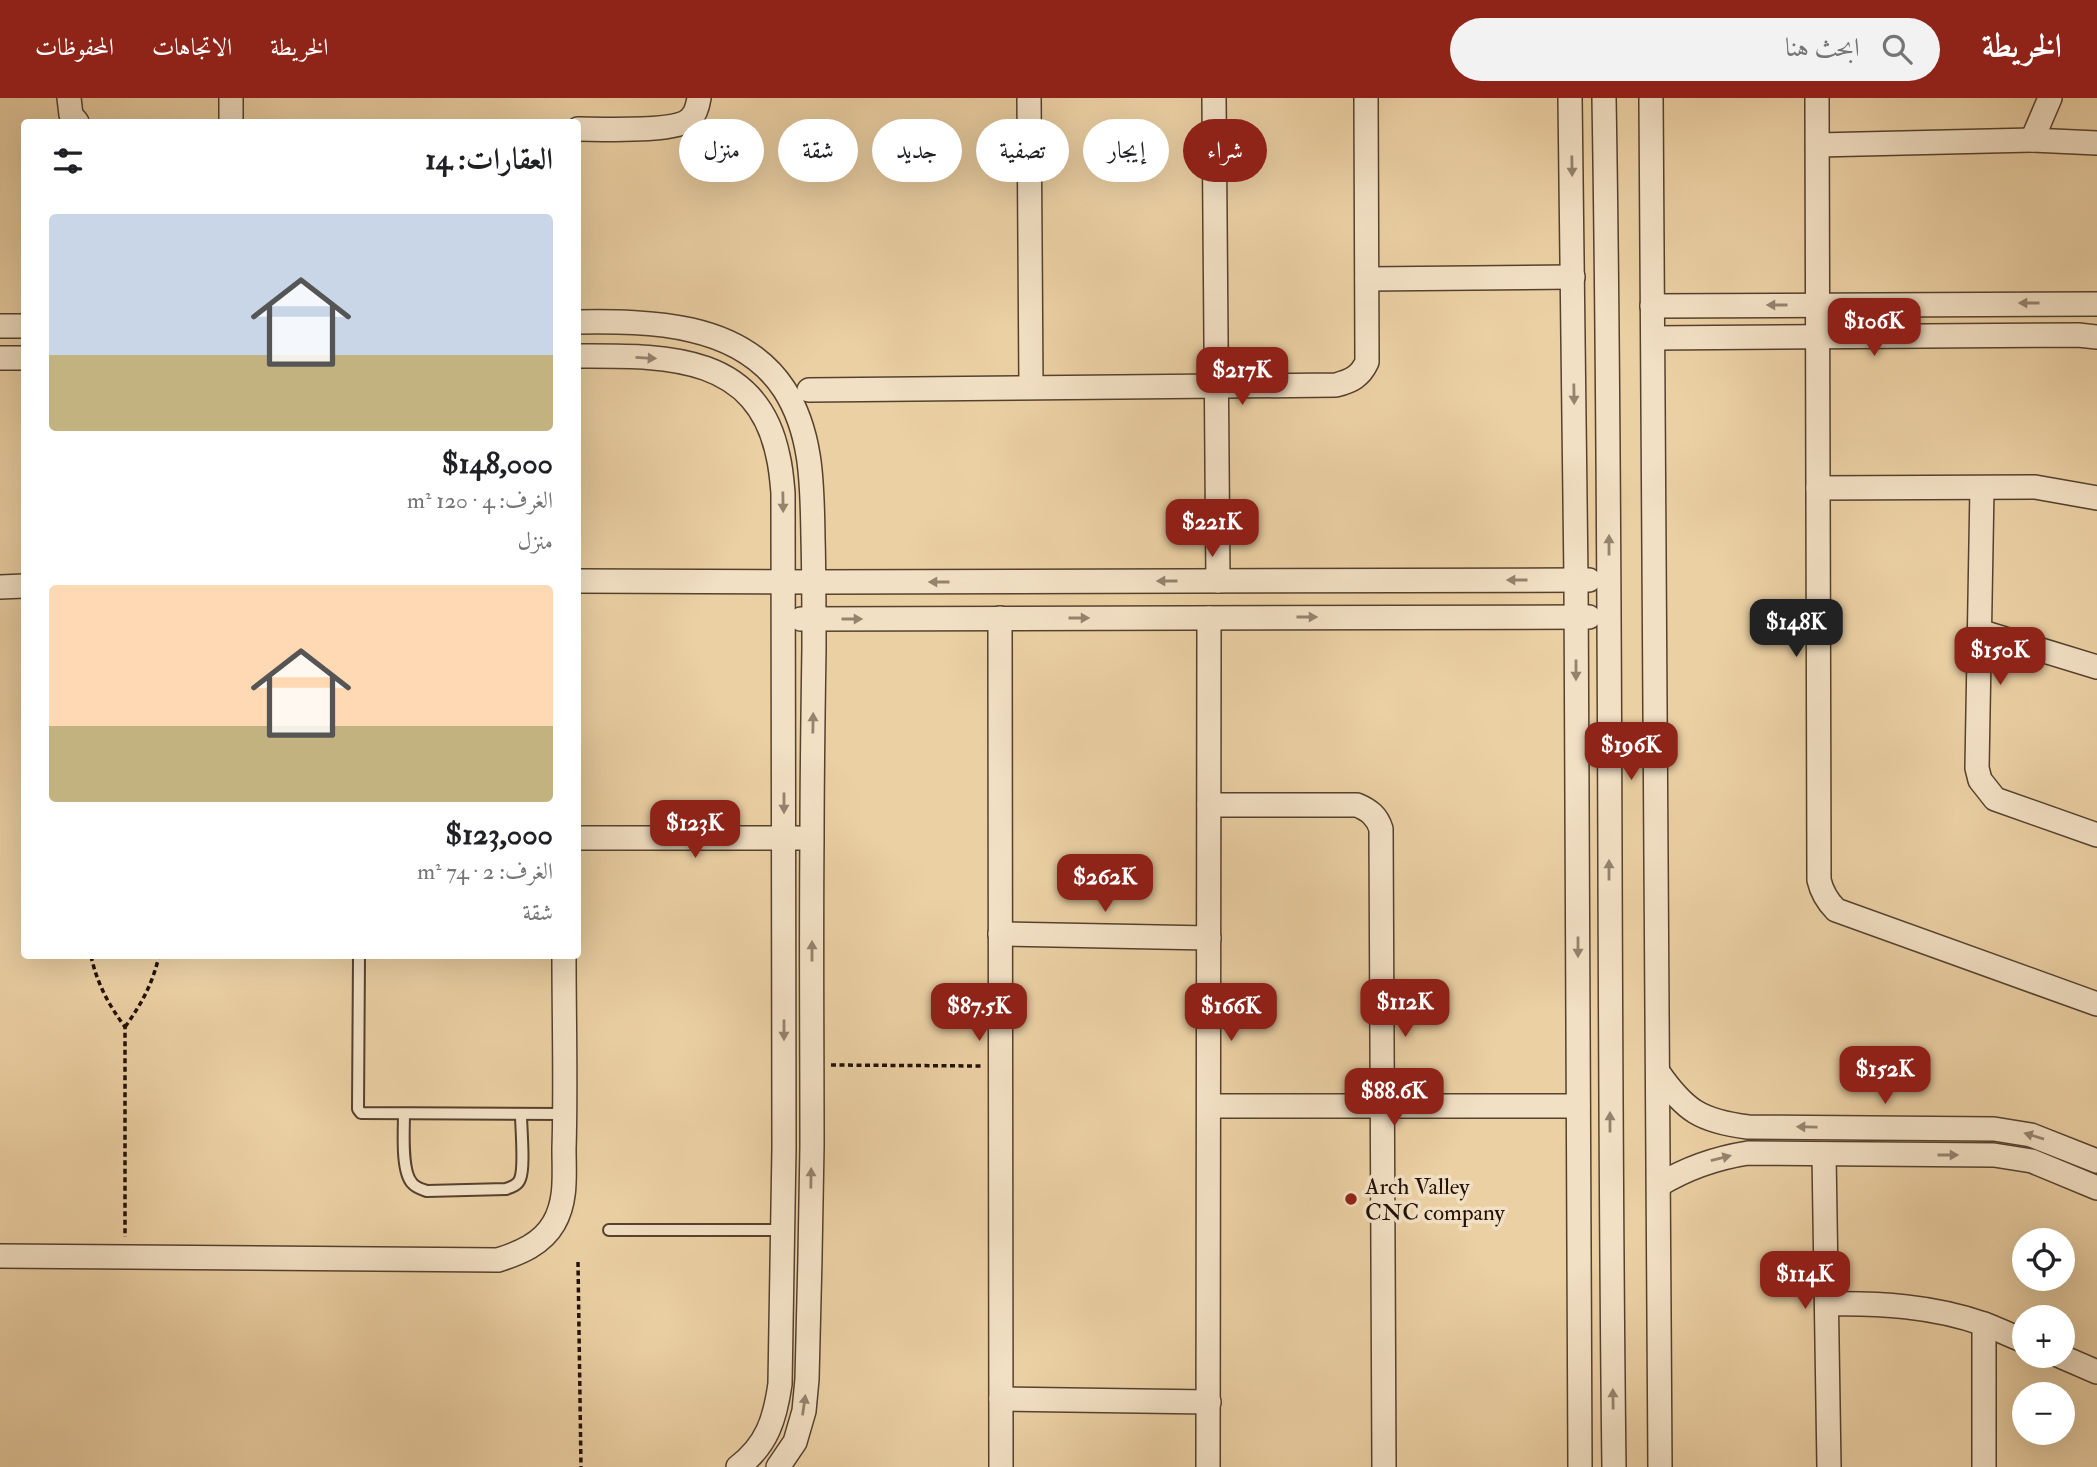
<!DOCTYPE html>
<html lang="ar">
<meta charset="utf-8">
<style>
:root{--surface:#fff;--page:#f2f2f2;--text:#202124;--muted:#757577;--accent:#8f2418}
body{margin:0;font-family:"IM FELL Double Pica",Amiri,serif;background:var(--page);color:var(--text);direction:rtl;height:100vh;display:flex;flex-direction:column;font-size:26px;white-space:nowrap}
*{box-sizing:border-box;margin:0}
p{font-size:23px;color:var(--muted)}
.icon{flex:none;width:38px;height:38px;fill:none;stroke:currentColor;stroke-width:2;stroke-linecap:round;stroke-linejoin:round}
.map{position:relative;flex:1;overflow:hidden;direction:ltr}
.panel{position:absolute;left:21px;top:21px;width:560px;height:840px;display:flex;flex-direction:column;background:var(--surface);border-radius:7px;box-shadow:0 7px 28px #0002;direction:rtl}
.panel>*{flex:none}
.banner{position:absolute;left:602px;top:21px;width:665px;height:63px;direction:rtl;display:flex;gap:14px}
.buttons{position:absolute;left:2012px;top:1130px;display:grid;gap:14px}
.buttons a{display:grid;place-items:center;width:63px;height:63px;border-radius:50%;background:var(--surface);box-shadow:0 7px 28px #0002;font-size:35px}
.price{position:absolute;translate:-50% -60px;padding:0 16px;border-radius:14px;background:var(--accent);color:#fff;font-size:23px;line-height:46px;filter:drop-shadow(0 2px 4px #0008)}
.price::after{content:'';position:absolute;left:50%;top:42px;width:21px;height:16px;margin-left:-10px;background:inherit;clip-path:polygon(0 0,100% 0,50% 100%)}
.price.active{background:#222;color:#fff}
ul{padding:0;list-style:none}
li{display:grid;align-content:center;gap:14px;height:371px;padding:0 28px}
li span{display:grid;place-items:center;height:217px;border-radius:7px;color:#555}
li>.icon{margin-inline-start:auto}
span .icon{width:126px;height:126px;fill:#fffc;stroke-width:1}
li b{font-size:30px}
h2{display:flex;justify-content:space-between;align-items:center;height:84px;padding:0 28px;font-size:30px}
.chip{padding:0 24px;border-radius:32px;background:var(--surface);box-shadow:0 7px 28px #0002;font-size:24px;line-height:63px}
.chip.active{background:var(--accent);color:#fff}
header{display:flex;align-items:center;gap:42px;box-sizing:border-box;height:98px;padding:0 35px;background:var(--accent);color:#fff}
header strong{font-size:33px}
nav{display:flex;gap:38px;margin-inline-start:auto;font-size:24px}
.search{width:490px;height:63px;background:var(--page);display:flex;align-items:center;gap:18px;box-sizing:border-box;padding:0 24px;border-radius:38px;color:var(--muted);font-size:26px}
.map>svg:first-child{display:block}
</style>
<header>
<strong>الخريطة</strong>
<div class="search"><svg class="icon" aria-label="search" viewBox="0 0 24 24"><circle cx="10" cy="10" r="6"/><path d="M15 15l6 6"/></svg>ابحث هنا</div>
<nav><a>الخريطة</a><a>الاتجاهات</a><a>المحفوظات</a></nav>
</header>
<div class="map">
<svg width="2097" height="1369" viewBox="0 0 2097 1369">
<rect width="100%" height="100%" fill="#ebd0a4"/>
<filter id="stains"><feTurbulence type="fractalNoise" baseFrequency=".00286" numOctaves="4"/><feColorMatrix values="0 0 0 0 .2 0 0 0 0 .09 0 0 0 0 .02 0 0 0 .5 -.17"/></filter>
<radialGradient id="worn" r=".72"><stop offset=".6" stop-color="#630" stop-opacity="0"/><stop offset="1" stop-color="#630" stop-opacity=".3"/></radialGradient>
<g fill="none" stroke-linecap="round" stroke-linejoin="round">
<!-- lane casing -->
<g stroke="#55412e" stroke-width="14">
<g id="lane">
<path d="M359,858L358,1011L361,1015L566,1016"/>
<path d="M404,1016C404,1033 401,1073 412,1085C416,1090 421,1091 427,1093L506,1091C512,1089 518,1087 520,1081C525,1070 521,1030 521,1016"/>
<path d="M609,1132H783"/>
</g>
</g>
<!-- street casing -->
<g stroke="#55412e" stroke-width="26">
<g id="street">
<path d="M69,0L71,17L77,24"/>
<path d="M231,0V24"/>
<path d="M1029,0L1031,289"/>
<path d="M1214,0L1218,483"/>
<path d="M1570,0L1576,482L1580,1369"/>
<path d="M1604,0C1612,456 1608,913 1614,1369"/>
<path d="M1651,0L1660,1369"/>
<path d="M1817,0L1819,782C1822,795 1827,803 1836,812L2097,906"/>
<path d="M578,31C600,31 678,35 691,20C696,15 698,6 699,0"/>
<path d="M2032,42L2050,0"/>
<path d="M1818,47L2032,42L2097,45"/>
<path d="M1367,181L1573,179"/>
<path d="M1652,208L2097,206"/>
<path d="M578,224C649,223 740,224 784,291C813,336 812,389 813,440C814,477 814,513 814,550C813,614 812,677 812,741C811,843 812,945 812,1048C811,1126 809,1203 807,1281L804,1313L795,1344L778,1369"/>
<path d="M0,228H24"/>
<path d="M1653,240L2078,237L2097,239"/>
<path d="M578,258C662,258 757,254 778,358C781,370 782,383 783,395L784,1050L780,1286C775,1321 767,1347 738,1369"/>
<path d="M0,260H24"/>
<path d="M809,292L1336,287C1351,283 1360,279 1367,264L1366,0"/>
<path d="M1818,390L2035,389L2097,400"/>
<path d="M1982,390L1977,670L1980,682L1995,701L2097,737"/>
<path d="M578,483L814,484L1589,482"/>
<path d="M0,489L24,488"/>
<path d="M1000,520L1001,1369"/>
<path d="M801,521L1589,519"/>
<path d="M1979,533L2097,569"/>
<path d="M1209,707H1357C1369,712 1377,718 1381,731L1384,1369"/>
<path d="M578,740H798"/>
<path d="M1000,836L1209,840"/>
<path d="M1658,974C1685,1013 1701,1023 1748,1029L1994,1031L2031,1037L2097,1063"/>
<path d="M1209,1008H1578"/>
<path d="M1824,1056L1829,1369"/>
<path d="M1659,1087C1687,1070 1716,1060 1748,1055L1994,1057L2032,1063L2097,1090"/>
<path d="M0,1158L498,1162C520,1155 542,1146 554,1125C567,1102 564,1076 564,1051C566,987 564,922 564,858"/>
<path d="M1827,1206C1880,1205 1933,1208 1984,1226C1998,1231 2011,1238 2025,1243"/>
<path d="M1984,1226V1369"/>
<path d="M2060,1258L2097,1274"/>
<path d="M1001,1301L1209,1304"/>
<path d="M1208,1369L1209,520"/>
</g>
</g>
<!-- path -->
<g stroke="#231106" stroke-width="3.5" stroke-dasharray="5 3.5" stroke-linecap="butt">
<path d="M91,858C97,885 108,906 125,929V1139"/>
<path d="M125,929C142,905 152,887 159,858"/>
<path d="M831,967L981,968"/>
<path d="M578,1164L581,1369"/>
</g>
<!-- lane -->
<use href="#lane" stroke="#f2e0c4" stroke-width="10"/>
<!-- street -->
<use href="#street" stroke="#f2e0c4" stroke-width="23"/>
</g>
<!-- one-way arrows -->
<defs><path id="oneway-solid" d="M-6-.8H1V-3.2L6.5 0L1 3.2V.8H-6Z" transform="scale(1.75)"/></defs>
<g fill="#95836e">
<use href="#oneway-solid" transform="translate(1572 68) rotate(89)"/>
<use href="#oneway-solid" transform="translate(2029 205) rotate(180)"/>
<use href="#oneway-solid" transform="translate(1777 207) rotate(180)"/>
<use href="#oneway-solid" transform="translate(646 260) rotate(3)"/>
<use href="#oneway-solid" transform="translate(1574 296) rotate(89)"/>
<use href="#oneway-solid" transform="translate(783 404) rotate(89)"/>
<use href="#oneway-solid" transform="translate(1609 447) rotate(-90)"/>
<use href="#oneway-solid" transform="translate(1517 482) rotate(180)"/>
<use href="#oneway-solid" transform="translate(1167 483) rotate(180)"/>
<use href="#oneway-solid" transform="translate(939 484) rotate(180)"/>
<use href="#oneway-solid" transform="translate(1307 519)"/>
<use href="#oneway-solid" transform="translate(1079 520)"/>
<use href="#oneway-solid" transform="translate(852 521)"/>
<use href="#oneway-solid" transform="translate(1576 572) rotate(90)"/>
<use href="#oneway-solid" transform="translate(813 625) rotate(-89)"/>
<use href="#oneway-solid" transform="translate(784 705) rotate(90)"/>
<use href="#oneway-solid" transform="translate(1609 772) rotate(-90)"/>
<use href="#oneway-solid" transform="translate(1578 849) rotate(90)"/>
<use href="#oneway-solid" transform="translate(812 853) rotate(-90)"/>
<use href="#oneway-solid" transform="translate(784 932) rotate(90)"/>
<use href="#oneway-solid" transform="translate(1610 1024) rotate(-90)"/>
<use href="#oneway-solid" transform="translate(1807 1029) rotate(-179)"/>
<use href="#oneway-solid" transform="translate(2034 1038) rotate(-163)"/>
<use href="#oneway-solid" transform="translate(1948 1057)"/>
<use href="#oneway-solid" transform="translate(1721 1060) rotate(-14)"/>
<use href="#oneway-solid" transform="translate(811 1080) rotate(-89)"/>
<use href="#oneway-solid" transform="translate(1613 1301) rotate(-91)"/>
<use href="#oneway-solid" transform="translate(804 1307) rotate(-82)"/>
</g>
<!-- markers -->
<circle fill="#8f2418" stroke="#f2e0c4" stroke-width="2.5" cx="1351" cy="1101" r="7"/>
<g text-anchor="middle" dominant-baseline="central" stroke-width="7" stroke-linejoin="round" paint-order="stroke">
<!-- poi labels -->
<g font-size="23" fill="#231106" stroke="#f2e0c4" text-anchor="start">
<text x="1365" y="1088">Arch Valley<tspan x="1365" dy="26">CNC company</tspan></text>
</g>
</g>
<rect width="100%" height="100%" filter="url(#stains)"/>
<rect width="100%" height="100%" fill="url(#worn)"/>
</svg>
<div class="buttons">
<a><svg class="icon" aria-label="locate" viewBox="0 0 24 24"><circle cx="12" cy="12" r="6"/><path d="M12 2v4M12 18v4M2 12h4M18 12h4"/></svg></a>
<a>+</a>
<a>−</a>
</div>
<b class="price" style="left:1874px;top:260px">$106K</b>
<b class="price" style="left:1242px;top:309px">$217K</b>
<b class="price" style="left:1212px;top:461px">$221K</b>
<b class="price active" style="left:1796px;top:561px">$148K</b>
<b class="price" style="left:2000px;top:589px">$150K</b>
<b class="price" style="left:1631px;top:684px">$196K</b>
<b class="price" style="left:695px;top:762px">$123K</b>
<b class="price" style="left:1105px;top:816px">$262K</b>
<b class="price" style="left:1405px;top:941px">$112K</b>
<b class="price" style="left:979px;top:945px">$87.5K</b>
<b class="price" style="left:1231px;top:945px">$166K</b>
<b class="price" style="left:1885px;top:1008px">$152K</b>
<b class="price" style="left:1394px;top:1030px">$88.6K</b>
<b class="price" style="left:1805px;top:1213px">$114K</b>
<div class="banner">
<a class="chip active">شراء</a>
<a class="chip">إيجار</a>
<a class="chip">تصفية</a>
<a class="chip">جديد</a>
<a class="chip">شقة</a>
<a class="chip">منزل</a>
</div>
<section class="panel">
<h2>العقارات: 14<svg class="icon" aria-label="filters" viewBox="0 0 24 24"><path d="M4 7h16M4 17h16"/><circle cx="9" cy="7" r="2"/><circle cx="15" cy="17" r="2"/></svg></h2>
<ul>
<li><span style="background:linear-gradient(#c9d6e8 65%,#c2b280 0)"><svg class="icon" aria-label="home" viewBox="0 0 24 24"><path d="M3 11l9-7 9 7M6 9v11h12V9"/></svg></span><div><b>$148,000</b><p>الغرف: 4 · 120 m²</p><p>منزل</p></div></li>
<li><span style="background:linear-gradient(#ffd9b3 65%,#c2b280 0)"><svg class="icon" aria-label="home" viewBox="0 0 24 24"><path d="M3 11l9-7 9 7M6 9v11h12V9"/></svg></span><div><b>$123,000</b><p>الغرف: 2 · 74 m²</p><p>شقة</p></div></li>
</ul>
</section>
</div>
